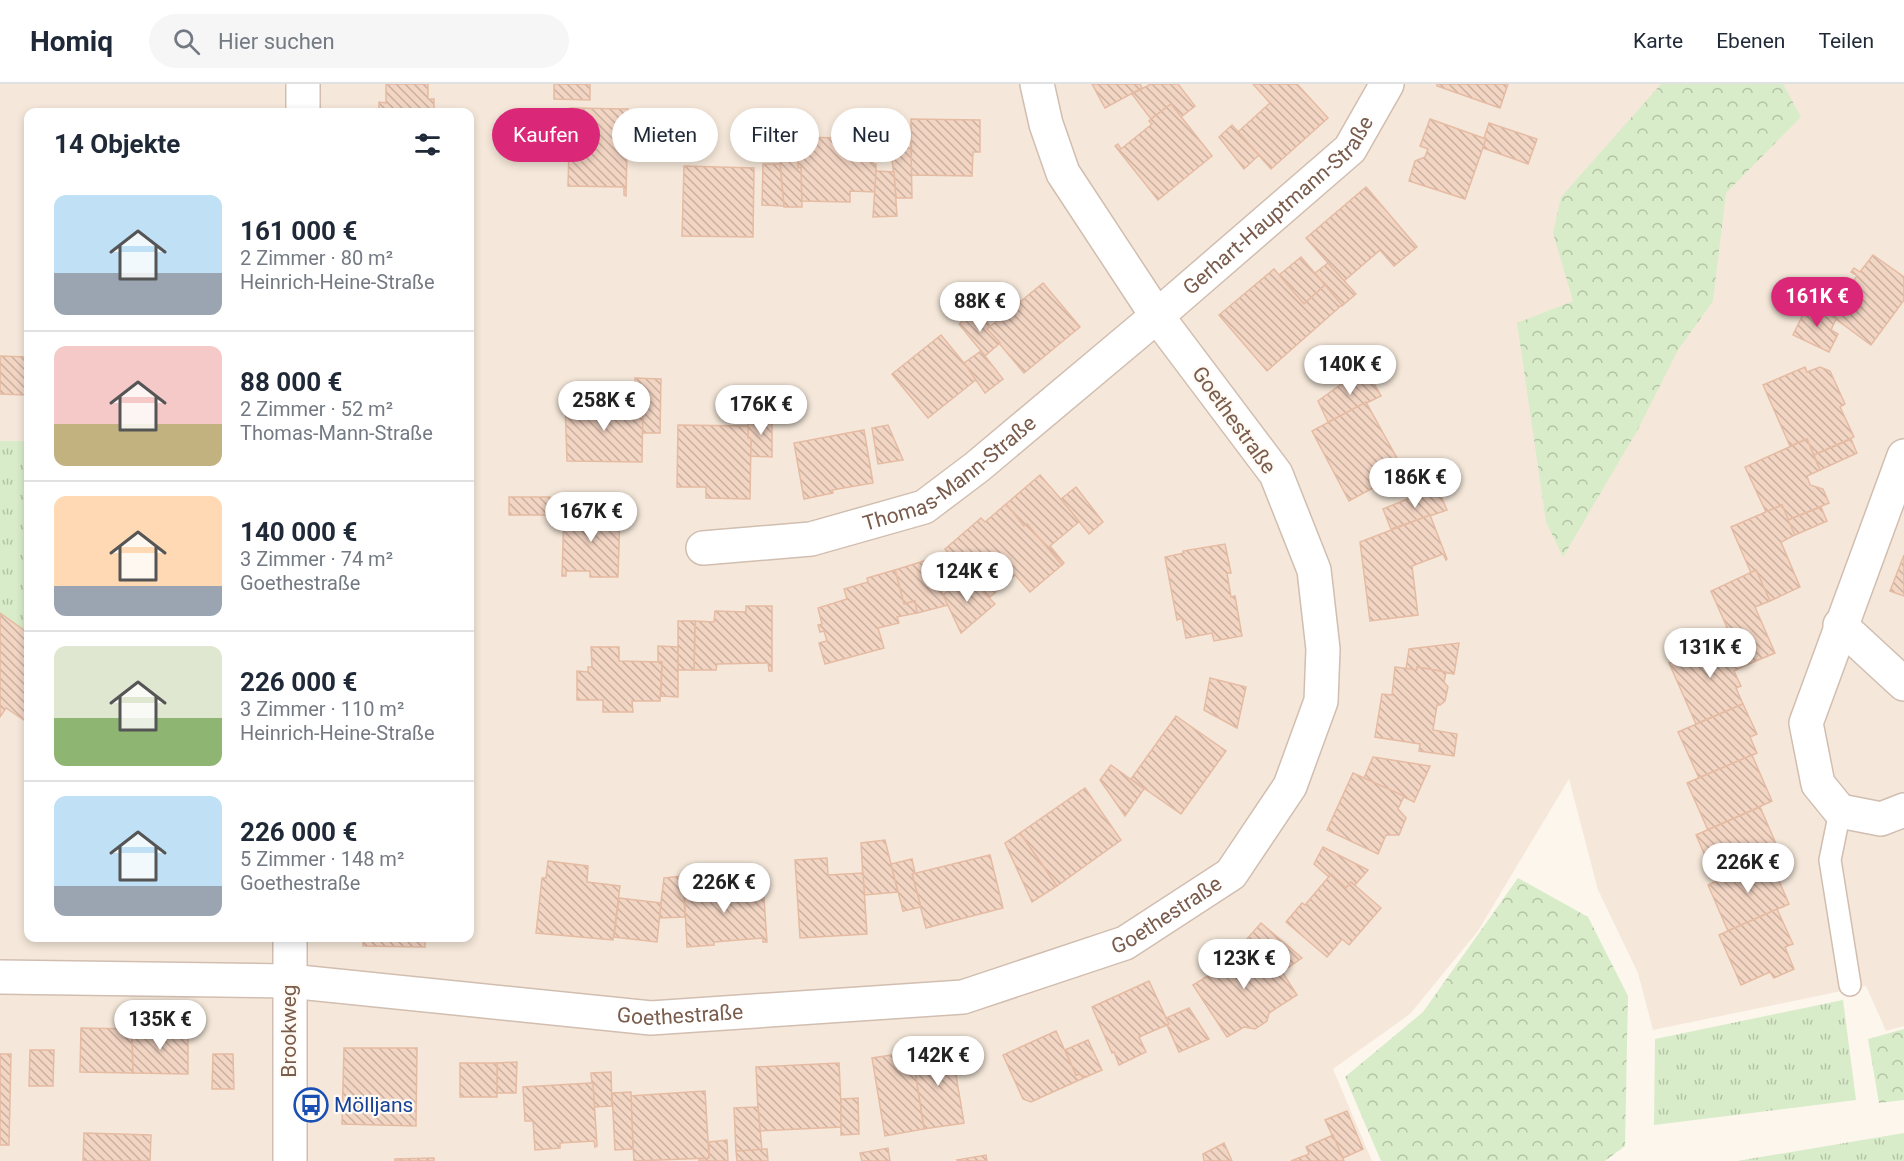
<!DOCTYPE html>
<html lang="de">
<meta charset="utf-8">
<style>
:root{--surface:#fff;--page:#f6f6f7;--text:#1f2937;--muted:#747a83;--line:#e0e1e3;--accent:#db2777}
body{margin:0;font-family:Roboto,sans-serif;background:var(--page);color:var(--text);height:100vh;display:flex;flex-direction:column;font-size:22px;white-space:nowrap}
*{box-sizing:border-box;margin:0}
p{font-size:20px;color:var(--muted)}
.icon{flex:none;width:33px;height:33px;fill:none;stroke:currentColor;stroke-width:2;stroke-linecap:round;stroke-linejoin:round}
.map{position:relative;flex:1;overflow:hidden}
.details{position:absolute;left:24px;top:24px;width:450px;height:834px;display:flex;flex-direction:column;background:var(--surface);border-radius:12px;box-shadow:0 3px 9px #0003}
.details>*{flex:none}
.banner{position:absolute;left:492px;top:24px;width:570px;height:54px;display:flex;gap:12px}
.price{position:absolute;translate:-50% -51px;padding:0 14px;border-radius:21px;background:#fff;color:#222;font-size:20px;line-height:39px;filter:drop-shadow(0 2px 3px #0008)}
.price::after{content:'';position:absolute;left:50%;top:36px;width:18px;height:14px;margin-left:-9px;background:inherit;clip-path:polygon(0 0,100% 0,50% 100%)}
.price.current{background:var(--accent);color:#fff}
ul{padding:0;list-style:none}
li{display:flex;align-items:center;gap:18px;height:150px;padding:0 30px}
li+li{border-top:2px solid var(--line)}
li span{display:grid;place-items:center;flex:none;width:168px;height:120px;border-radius:12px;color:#555}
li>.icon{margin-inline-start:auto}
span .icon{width:72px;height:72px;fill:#fffc;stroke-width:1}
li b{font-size:26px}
h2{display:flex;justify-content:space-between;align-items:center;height:72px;padding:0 30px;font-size:26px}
.tag{padding:0 21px;border-radius:27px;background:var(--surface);box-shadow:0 3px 9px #0003;font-size:21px;line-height:54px}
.tag.current{background:var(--accent);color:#fff}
header{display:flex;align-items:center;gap:36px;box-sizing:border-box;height:84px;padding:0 30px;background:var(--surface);border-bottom:2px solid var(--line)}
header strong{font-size:28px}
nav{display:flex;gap:33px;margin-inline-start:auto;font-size:21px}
.search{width:420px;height:54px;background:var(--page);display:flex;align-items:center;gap:15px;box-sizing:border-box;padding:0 21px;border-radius:33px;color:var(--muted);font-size:22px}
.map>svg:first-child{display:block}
</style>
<header>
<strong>Homiq</strong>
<div class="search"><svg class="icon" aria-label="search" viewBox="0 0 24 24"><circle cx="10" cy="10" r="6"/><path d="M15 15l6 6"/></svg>Hier suchen</div>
<nav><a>Karte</a><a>Ebenen</a><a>Teilen</a></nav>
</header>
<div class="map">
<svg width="1904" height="1077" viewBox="0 0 1904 1077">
<defs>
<pattern id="grass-tufts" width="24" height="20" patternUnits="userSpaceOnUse" patternTransform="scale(1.5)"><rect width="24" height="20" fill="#d8ecc9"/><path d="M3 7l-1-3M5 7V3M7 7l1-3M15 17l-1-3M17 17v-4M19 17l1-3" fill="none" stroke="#b4c2a5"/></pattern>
<pattern id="forest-crowns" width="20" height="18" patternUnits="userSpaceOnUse" patternTransform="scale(1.5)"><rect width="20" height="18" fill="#d8ecc9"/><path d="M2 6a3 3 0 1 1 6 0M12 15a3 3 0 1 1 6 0" fill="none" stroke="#b4c2a5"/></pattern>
<pattern id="building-back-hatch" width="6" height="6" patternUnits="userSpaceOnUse" patternTransform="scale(1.5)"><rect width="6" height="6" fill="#f3d5c3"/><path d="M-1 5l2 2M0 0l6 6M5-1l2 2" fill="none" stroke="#cab0a1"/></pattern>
</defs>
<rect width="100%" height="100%" fill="#fdf6ec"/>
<!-- residential -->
<path fill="#f5e8da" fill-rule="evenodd" d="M0,0H1904V942L1886,947L1866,902L1653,946L1638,889L1598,806L1569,695L1478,847L1410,930L1333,985L1372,1077H0ZM28,28H470V854H28Z"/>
<!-- grass -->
<g fill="url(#grass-tufts)">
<path d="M0,357H28V562L0,539Z"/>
<path d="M1843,916L1856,1016L1654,1041L1655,955Z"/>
<path d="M1904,1049V1077H1737Z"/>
</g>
<!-- forest -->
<g fill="url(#forest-crowns)">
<path d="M1661,0H1783L1801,33L1726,109L1713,217L1678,266L1637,347L1563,473L1546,438L1517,239L1573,217L1553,149L1561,113Z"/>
<path d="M1518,794L1588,833L1628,912L1625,1062L1605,1077H1381L1345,993L1423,928Z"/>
<path d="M1904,945V1016L1879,1019L1868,955Z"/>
</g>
<!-- building -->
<g fill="url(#building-back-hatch)" stroke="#e6bba3" stroke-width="1.5">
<path d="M386,0H428V15H434V28H379V18L386,19Z"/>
<path d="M554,0H590V16L554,15Z"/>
<path d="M1092,0H1140L1142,4L1105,24Z"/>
<path d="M1151,0H1178L1195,22L1181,33L1171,20L1151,35L1132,10Z"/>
<path d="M1253,0H1297L1328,34L1271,85L1238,48L1270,19Z"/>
<path d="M1437,0H1508L1500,24L1437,2Z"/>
<path d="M1171,20L1212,72L1158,116L1115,62L1118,60L1121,65L1152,40L1149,37L1151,35Z"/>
<path d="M570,24L628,25L626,112L624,111V103L568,102Z"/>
<path d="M911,35L980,36V68H973L972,92L911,91Z"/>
<path d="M1430,35L1486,55L1465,115L1409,97L1415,77L1425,73L1428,65L1420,62Z"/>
<path d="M1489,39L1537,55L1528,80L1483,64L1486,55L1484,54Z"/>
<path d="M1232,41L1259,71L1244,85L1219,53Z"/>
<path d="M842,45H873V80H876V108L850,107V118L801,117V83L798,84V53L842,54Z"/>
<path d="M778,55L798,56V84L801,83L802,123H784Z"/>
<path d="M891,64H911L912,114H896Z"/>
<path d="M763,80H780L784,122L762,121Z"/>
<path d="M684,82L754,84L753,153L682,152Z"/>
<path d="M876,87L894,88L897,132L873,133Z"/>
<path d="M1366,103L1417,163L1394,182L1380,166L1344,197L1306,154Z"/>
<path d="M1873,171L1904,193V216L1871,261L1829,230L1857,192L1851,188L1854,184L1860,188Z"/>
<path d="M1301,173L1325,201L1304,220L1279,191Z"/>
<path d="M1328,179L1356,210L1342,222L1315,189Z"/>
<path d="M1274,185L1304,220L1325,201L1342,221L1267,287L1219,231Z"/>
<path d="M1043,199L1080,243L1024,289L987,245Z"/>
<path d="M1809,218L1831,229L1829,230L1836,235L1831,246L1838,250L1829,268L1793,251Z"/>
<path d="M976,226L990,242L987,245L1000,259L985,272L959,240Z"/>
<path d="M941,251L977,295L928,334L892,290Z"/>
<path d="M981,267L1003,295L985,309L964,279Z"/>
<path d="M0,272L26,273L25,311L0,310Z"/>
<path d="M1365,283L1381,312L1328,338L1318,317Z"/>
<path d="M1805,283L1807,288L1820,283L1830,287L1845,320L1840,323L1854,353L1814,371L1807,355L1790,362L1763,301Z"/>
<path d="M635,294L661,295L660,349H642L643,320H635Z"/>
<path d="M581,312H588V319L643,320L642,378L567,377L565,318H581Z"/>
<path d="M1366,318L1404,387L1349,417L1312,347Z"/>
<path d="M748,332H772V373L750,372L751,355L748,354Z"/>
<path d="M678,341L748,342V354L751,355L750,415L706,414V403H677Z"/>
<path d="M888,341L903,376L878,380L872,344Z"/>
<path d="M864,346L873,399L832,406L833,409L804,415L794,359Z"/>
<path d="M1807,355L1820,386L1807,392L1810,401L1823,405L1829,419L1788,436L1782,421L1766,428L1745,383Z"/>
<path d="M1851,355L1857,369L1820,386L1814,371Z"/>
<path d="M1040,391L1080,437L1050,462L1064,479L1062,481L1027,440L1024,442L1006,420Z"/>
<path d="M1076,403L1103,438L1089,450L1061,415Z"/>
<path d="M1437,403L1447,426L1391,445L1383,425Z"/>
<rect x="509" y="413" width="41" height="18"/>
<path d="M1006,420L1024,442L1027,440L1062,481L1030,508L1015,491L988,515L945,465L981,434L985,438Z"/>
<path d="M1782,421L1795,451L1781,458L1800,503L1770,517L1756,486L1751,489L1731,443Z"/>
<path d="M1821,423L1827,437L1795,451L1788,436Z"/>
<path d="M564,426L620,428L618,493H590V487H566V492H562Z"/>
<path d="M1430,431L1447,475L1446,476L1443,470L1412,482L1418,531L1370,537L1360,458Z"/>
<path d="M1225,460L1231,489H1227L1231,513L1235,512L1242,552L1214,557L1212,549L1186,554L1182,534L1177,536L1165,473L1184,469L1183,467Z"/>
<path d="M1904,471V512L1890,507Z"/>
<path d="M927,476L948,521L917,529L915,517L904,520L895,486Z"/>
<path d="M895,486L904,520L915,517L917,529L897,533L899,539L878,544L884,564L825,580L819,559L827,557L824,547L820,548L818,541L822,540L818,524L847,515L844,505L868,498L867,494Z"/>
<path d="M1756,486L1770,517L1755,523L1775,569L1744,582L1711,507Z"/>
<path d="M967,491L995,520L961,549L943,511Z"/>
<path d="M746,522H772V587H769L768,579L717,580L716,586H694L695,537L714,538L715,527L746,528Z"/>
<path d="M0,529L28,549V631L24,636L6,624L0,633Z"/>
<path d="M678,537H695L694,586H678Z"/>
<path d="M1731,551L1744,582L1734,587L1741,602L1736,604L1743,620L1696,640L1669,579Z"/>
<path d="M1459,559L1454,590L1417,583V586L1406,585L1409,565Z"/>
<path d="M658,562L678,563V613L661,612L662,578L658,577Z"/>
<path d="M591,563H619V577L662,578L660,617H632L633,628H603V616H577V587L588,588V583H592Z"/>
<path d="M1395,583L1417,586V583L1446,588L1444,598L1448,603L1445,617L1440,621H1437L1433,646L1457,650L1454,672L1419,667L1420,660L1375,653L1382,610L1392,611Z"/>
<path d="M1210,594L1246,603L1237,644L1204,626Z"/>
<path d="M1743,620L1757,650L1750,653L1757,669L1699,694L1678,648Z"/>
<path d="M1176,632L1226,667L1181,730L1131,695Z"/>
<path d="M1752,671L1772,717L1708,746L1687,699Z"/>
<path d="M1373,673L1430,682L1414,718L1364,694Z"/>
<path d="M1111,681L1144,705L1125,732L1100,696Z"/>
<path d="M1353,689L1404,712L1398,725L1406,734L1399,751H1386L1378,770L1327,746Z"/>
<path d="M1085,704L1121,756L1057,802L1020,749Z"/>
<path d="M1760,723L1780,769L1716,797L1696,751Z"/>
<path d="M1020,749L1057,802L1032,818L1005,759Z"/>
<path d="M885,756L898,808L864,811L861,759Z"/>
<path d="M1323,763L1368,786L1355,801L1351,798L1346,804L1331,790L1329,793L1314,780Z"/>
<path d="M990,771L1003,824L926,844L912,790Z"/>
<path d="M827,774L828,791L863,789L867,850L800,854L795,776Z"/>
<path d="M1769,774L1789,820L1728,847L1708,801Z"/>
<path d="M912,775L915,789L912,790L921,823L903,827L891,780Z"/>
<path d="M548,777L588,782L587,798L620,802L613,856L536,849L542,794H546Z"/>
<path d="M1331,790L1346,804L1351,798L1381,824L1349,861L1342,855L1327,873L1286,838L1302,819L1305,821Z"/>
<path d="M683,792L685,833L659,834L664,794Z"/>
<path d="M763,800L767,858H763V854L714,858V861L687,863L684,803Z"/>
<path d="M619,814L661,819L657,858L614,853Z"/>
<path d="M1777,825L1793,860L1785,863L1794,885L1774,894L1770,888L1741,901L1719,851Z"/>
<path d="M1261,839L1302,874L1282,888L1281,886L1276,889L1257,860L1251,864L1246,856Z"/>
<path d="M363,854H425V863L363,862Z"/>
<path d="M1257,860L1276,889L1281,886L1297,911L1269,929L1267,937L1255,945L1244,943L1227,953L1193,901L1211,890L1214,877L1227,868L1241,871Z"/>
<path d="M1149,897L1169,940L1139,953L1146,968L1119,981L1114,968L1112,969L1092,923Z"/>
<path d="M1189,924L1209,955L1179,968L1167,941L1169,940L1166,934Z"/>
<path d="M81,944L132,945L133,989L80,988Z"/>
<path d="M132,945H188V990L133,989Z"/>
<path d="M1056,947L1076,991L1079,990L1086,993L1031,1018L1023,1015L1003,971Z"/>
<path d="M1088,956L1102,986L1086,993L1079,990L1076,991L1065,966Z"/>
<path d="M951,961L964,1039L924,1045L912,968Z"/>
<path d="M344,964H417L416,1042L342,1040Z"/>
<path d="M30,966H54L53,1002H29Z"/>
<path d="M912,968L924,1045L885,1052L872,974Z"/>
<path d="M0,970H11L9,1061H0Z"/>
<path d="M213,970H233L234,1005H212Z"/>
<path d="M517,978L516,1009H497V979Z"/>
<rect x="460" y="979" width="37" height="34"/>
<path d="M839,979L842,1043L759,1047L756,983Z"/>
<path d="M611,988L612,1022L594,1023L591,989Z"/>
<path d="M591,999H593L597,1062L595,1063L594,1057L560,1059V1064L535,1066L533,1037H525L523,1003Z"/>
<path d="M705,1007L709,1074L634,1077L630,1012Z"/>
<path d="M631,1008L633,1065L615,1066L612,1009Z"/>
<path d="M858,1014L859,1050L841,1051V1015Z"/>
<path d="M758,1023L762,1066L736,1067L734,1024Z"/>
<path d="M1347,1027L1363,1065L1343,1074L1325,1036Z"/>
<path d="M84,1049L151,1051L150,1077H83Z"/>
<path d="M1333,1051L1344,1077H1291L1309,1070L1306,1063Z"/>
<path d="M727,1056L728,1077H699V1075L709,1074V1058Z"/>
<path d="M1224,1059L1232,1077H1204L1203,1070Z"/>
<path d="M888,1064L890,1077H862L860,1069Z"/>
<path d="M767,1065L768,1077H737L736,1067Z"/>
<path d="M986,1071L987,1077H958L957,1076Z"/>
<path d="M434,1074V1077H395V1075Z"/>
</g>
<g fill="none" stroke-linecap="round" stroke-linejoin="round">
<!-- service casing -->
<g stroke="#d1beb0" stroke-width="24">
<path id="service" d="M1840,727L1830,776L1850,901"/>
</g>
<!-- minor casing -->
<g stroke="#d1beb0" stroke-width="36">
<g id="minor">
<path d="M303,28V0"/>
<path d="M1904,372L1806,639L1818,700L1840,727L1881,735L1904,726"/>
<path id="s1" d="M703,464L811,455L924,423L977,383L1157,232L1350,65L1387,0"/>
<path d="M1840,541L1904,600"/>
<path id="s2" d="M0,893L289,897L651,934L963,913L1125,859L1231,790L1290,702L1321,617L1323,565L1314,486L1276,390L1157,232L1063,89L1046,40L1037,0"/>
<path d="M290,1077V854"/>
</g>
</g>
<!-- service -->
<use href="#service" stroke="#fff" stroke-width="21"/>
<!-- minor -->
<use href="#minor" stroke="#fff" stroke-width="33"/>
</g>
<!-- icons -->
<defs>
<g id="bus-ring" transform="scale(1.725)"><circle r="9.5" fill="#fffaf3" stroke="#1a4fb4" stroke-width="1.5"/><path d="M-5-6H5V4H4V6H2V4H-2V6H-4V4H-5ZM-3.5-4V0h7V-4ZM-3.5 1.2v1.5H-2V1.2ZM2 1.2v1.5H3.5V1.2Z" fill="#1a4fb4"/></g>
</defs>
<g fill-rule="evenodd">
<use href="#bus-ring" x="311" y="1021"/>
</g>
<g text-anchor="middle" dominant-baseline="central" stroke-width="4.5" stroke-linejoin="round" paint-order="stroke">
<!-- street labels -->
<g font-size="21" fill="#7a5c4d" stroke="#fffaf3">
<text stroke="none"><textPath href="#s1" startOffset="692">Gerhart-Hauptmann-Straße</textPath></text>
<text transform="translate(1234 336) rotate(54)">Goethestraße</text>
<text stroke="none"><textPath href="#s1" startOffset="264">Thomas-Mann-Straße</textPath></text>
<text stroke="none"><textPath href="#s2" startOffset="1186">Goethestraße</textPath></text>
<text stroke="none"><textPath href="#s2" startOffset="682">Goethestraße</textPath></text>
<text transform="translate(289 947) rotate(-90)">Brookweg</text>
</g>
<!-- transit labels -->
<g font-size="21" fill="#164399" stroke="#fffaf3" text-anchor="start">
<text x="334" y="1021">Mölljans</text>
</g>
</g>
</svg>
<b class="price current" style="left:1817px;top:244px">161K €</b>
<b class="price" style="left:980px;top:249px">88K €</b>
<b class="price" style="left:1350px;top:312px">140K €</b>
<b class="price" style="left:604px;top:348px">258K €</b>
<b class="price" style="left:761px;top:352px">176K €</b>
<b class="price" style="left:1415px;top:425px">186K €</b>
<b class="price" style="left:591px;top:459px">167K €</b>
<b class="price" style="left:967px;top:519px">124K €</b>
<b class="price" style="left:1710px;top:595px">131K €</b>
<b class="price" style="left:1748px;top:810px">226K €</b>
<b class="price" style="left:724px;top:830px">226K €</b>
<b class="price" style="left:1244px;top:906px">123K €</b>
<b class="price" style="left:160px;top:967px">135K €</b>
<b class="price" style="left:938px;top:1003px">142K €</b>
<div class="banner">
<a class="tag current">Kaufen</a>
<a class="tag">Mieten</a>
<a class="tag">Filter</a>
<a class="tag">Neu</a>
</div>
<section class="details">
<h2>14 Objekte<svg class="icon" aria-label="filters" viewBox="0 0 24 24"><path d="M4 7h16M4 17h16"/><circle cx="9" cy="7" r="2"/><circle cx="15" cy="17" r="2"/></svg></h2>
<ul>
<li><span style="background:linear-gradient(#bfe0f5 65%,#9aa5b1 0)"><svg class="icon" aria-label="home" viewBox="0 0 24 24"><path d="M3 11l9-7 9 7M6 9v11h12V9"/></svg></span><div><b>161 000 €</b><p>2 Zimmer · 80 m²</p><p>Heinrich-Heine-Straße</p></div></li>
<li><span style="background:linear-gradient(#f6c9c9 65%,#c2b280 0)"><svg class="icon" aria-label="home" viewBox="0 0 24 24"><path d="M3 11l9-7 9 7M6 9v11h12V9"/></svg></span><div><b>88 000 €</b><p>2 Zimmer · 52 m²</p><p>Thomas-Mann-Straße</p></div></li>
<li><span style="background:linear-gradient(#ffd9b3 75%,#9aa5b1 0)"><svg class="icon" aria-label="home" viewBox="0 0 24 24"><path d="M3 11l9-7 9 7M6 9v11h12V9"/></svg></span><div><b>140 000 €</b><p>3 Zimmer · 74 m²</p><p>Goethestraße</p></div></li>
<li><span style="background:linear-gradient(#dfe7d0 60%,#8fb573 0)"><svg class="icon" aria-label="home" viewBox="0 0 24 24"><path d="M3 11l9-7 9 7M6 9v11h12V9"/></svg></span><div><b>226 000 €</b><p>3 Zimmer · 110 m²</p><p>Heinrich-Heine-Straße</p></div></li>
<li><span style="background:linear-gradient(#bfe0f5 75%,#9aa5b1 0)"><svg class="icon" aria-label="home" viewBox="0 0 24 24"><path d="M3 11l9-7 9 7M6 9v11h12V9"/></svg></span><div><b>226 000 €</b><p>5 Zimmer · 148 m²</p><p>Goethestraße</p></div></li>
</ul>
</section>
</div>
